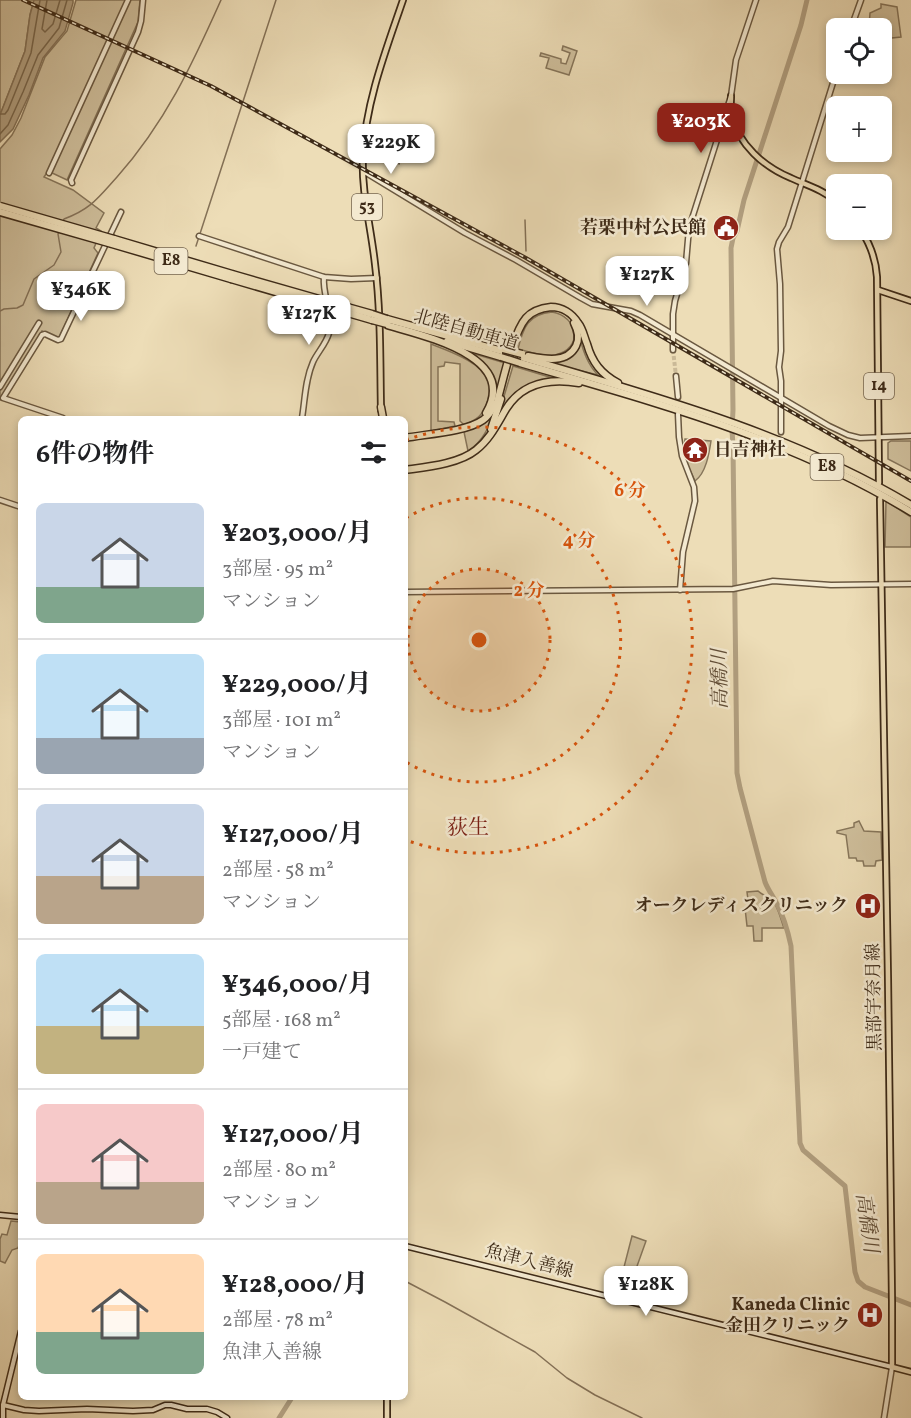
<!DOCTYPE html>
<html lang="ja">
<meta charset="utf-8">
<style>
:root{--surface:#fff;--page:#f6f6f6;--text:#202124;--muted:#757577;--line:#e0e0e0;--accent:#8f2418}
body{margin:0;font-family:Vollkorn,"Noto Serif JP",serif;background:var(--page);color:var(--text);height:100vh;display:flex;flex-direction:column;font-size:22px;white-space:nowrap}
*{box-sizing:border-box;margin:0}
p{font-size:20px;color:var(--muted)}
.icon{flex:none;width:33px;height:33px;fill:none;stroke:currentColor;stroke-width:2;stroke-linecap:round;stroke-linejoin:round}
.map{position:relative;flex:1;overflow:hidden}
.drawer{position:absolute;left:18px;top:416px;width:390px;height:984px;display:flex;flex-direction:column;background:var(--surface);border-radius:9px;box-shadow:0 3px 9px #0003}
.drawer>*{flex:none}
.controls{position:absolute;left:826px;top:18px;display:grid;gap:12px}
.controls a{display:grid;place-items:center;width:66px;height:66px;border-radius:9px;background:var(--surface);box-shadow:0 3px 9px #0003;font-size:30px}
.price{position:absolute;translate:-50% -51px;padding:0 14px;border-radius:12px;background:#fff;color:#222;font-size:20px;line-height:39px;filter:drop-shadow(0 2px 3px #0008)}
.price::after{content:'';position:absolute;left:50%;top:36px;width:18px;height:14px;margin-left:-9px;background:inherit;clip-path:polygon(0 0,100% 0,50% 100%)}
.price.current{background:var(--accent);color:#fff}
ul{padding:0;list-style:none}
li{display:flex;align-items:center;gap:18px;height:150px;padding:0 18px}
li+li{border-top:2px solid var(--line)}
li span{display:grid;place-items:center;flex:none;width:168px;height:120px;border-radius:9px;color:#555}
li>.icon{margin-inline-start:auto}
span .icon{width:72px;height:72px;fill:#fffc;stroke-width:1}
li b{font-size:26px}
h2{display:flex;justify-content:space-between;align-items:center;height:72px;padding:0 18px;font-size:26px}
.map>svg:first-child{display:block}
</style>
<div class="map">
<svg width="911" height="1418" viewBox="0 0 911 1418">
<rect width="100%" height="100%" fill="#edddb7"/>
<filter id="stains"><feTurbulence type="fractalNoise" baseFrequency=".00333" numOctaves="4"/><feColorMatrix values="0 0 0 0 .2 0 0 0 0 .09 0 0 0 0 .02 0 0 0 .5 -.17"/></filter>
<radialGradient id="worn" r=".72"><stop offset=".6" stop-color="#630" stop-opacity="0"/><stop offset="1" stop-color="#630" stop-opacity=".3"/></radialGradient>
<!-- green -->
<g fill="#cfbf9c" stroke="#86755a" stroke-width="1.5">
<path d="M0,0H34L30,15L25,51L0,115Z"/>
<path d="M76,0H140L138,22L67,180L48,171L44,177L73,190L104,213L96,228L101,231L94,248L98,253L59,338L42,331L0,399V149L12,135L21,118L45,57L67,31Z"/>
<path d="M881,4L897,7L901,37L882,39V28H870L869,27L870,13L881,8Z"/>
<path d="M563,46L577,51L569,75L546,68L549,58L540,56L541,53L561,59V63L566,64L570,53L562,50Z"/>
<path d="M552,312C578,316 584,349 555,355C543,357 530,352 518,349C523,328 528,314 552,312Z"/>
<path d="M580,339C584,353 588,365 598,375L553,364C567,358 577,355 580,339Z"/>
<path d="M431,344C456,354 499,366 487,403C483,415 477,420 464,425L460,421V364L445,362L444,366L438,367V421L454,422L455,426L431,431Z"/>
<path d="M468,352L505,363L500,381L492,403L493,383Z"/>
<path d="M513,366L556,379C523,381 513,394 497,420Z"/>
<path d="M495,410C489,426 484,441 468,451L464,432L477,426Z"/>
<path d="M685,439L711,441C709,454 706,473 695,481L683,455Z"/>
<path d="M891,441H911V471L888,459V443Z"/>
<path d="M886,501L911,517V547H885Z"/>
<path d="M859,821L864,831L881,832L882,860L876,861L875,866H864L863,861H857L856,858H849L846,835L837,833V831L854,827V823Z"/>
<path d="M758,891C762,895 767,896 771,899C778,905 781,920 784,928H762V941H754L753,926H747L745,908H749L747,892Z"/>
<path d="M11,1221L21,1222V1240L18,1248L12,1250L5,1263L0,1261V1239L2,1234L7,1235Z"/>
<path d="M632,1236L646,1241L631,1283L623,1280L624,1267Z"/>
</g>
<!-- water -->
<path fill="#b2a081" stroke="#847157" stroke-width="1.5" d="M34,0H73V3L65,31L43,58L29,95L13,129L0,142V115L25,51L30,15Z"/>
<g fill="none" stroke-linecap="round" stroke-linejoin="round">
<!-- shore -->
<g stroke="#78664c" stroke-width="1.5">
<path d="M47,0L42,29L45,32L53,24L60,0"/>
<path d="M0,114H5L8,110L31,53L40,0"/>
<path d="M0,134L8,125L23,92L38,55L59,28L67,0"/>
</g>
<!-- stream -->
<g stroke="#847157" stroke-width="1.5">
<path d="M399,164L408,130"/>
<path d="M525,220L526,251"/>
<path d="M63,221L64,219C91,209 98,198 117,177C165,123 192,65 221,0"/>
<path d="M196,246L276,0"/>
<path d="M0,311L4,309L17,308L23,305L34,279L54,265L61,252L58,234L59,231"/>
<path d="M405,1281L445,1302L535,1352L567,1378L595,1395L642,1418"/>
</g>
<!-- river -->
<g stroke="#b2a081" stroke-width="5">
<path d="M807,0L801,25L744,200L737,231L733,238L731,248L733,410L732,430L733,446L737,773L740,788L765,882C768,890 773,896 777,904C784,917 788,932 791,946L800,1143L803,1150L845,1186L855,1272L858,1281L865,1287L911,1305"/>
<path d="M279,1418L293,1396"/>
</g>
<!-- tertiary-tunnel -->
<g stroke="#cab997" stroke-width="4" stroke-dasharray="4 2" stroke-linecap="butt">
<path d="M673,350L676,376"/>
<path d="M781,432L782,458"/>
</g>
<!-- tertiary casing -->
<g stroke="#6a5840" stroke-width="7">
<g id="tertiary">
<path d="M851,28L861,0"/>
<path d="M363,171L465,233L516,260L581,298L592,304L631,311L640,315L829,426L848,435L860,438L911,436"/>
<path d="M49,173L128,0"/>
<path d="M72,183L71,180L138,32L141,21L143,0"/>
<path d="M199,236L324,277L351,279L377,278"/>
<path d="M673,350V314L675,301L686,263L689,228L731,96L736,60L756,0"/>
<path d="M676,376L678,397"/>
<path d="M0,387L39,323"/>
<path d="M678,414L679,437L682,456L694,487L695,501L683,552L680,590"/>
<path d="M63,418L3,398L42,335L45,334L58,340L61,339L121,212"/>
<path d="M302,418C305,400 305,380 313,362C317,353 326,344 329,333C334,314 322,296 324,277"/>
<path d="M781,432V381L779,367L781,351L780,284L777,249L779,242L788,227L837,70"/>
<path d="M0,500L21,507"/>
<path d="M405,592L733,589L773,581L831,585L911,584"/>
<path d="M884,1418L892,1367"/>
</g>
</g>
<!-- secondary casing -->
<g stroke="#3e2b18" stroke-width="7">
<g id="secondary">
<path d="M0,1215L21,1217"/>
<path d="M405,1246L892,1367"/>
<path d="M3,1405L24,1410L39,1411L87,1409L133,1411L153,1410L165,1405H171L187,1409H207L217,1412L227,1418"/>
<path d="M3,1418V1405L21,1331"/>
</g>
</g>
<!-- primary casing -->
<g stroke="#3e2b18" stroke-width="8">
<g id="primary">
<path d="M731,96C731,102 730,109 731,115C739,145 764,167 791,178C806,185 824,190 837,202"/>
<path d="M861,230C870,244 876,260 877,277L879,483"/>
<path d="M878,290L911,301"/>
<path d="M381,410C380,361 381,312 375,264C371,227 361,191 363,155C366,101 386,50 403,0"/>
<path d="M880,499L888,978L892,1301V1367L911,1372"/>
<path d="M387,1418V1396"/>
</g>
</g>
<!-- motorway casing -->
<g stroke="#3e2b18" stroke-width="9">
<g id="motorway">
<path d="M114,239L232,274"/>
<path d="M112,244L231,279"/>
<path d="M340,305L372,314"/>
<path d="M341,311L372,320"/>
<path d="M387,319L502,351"/>
<path d="M387,325C423,336 520,356 486,413"/>
<path d="M447,341L501,357"/>
<path d="M528,356C544,359 567,364 576,346C580,338 578,331 574,323"/>
<path d="M521,357C654,396 791,433 911,505"/>
<path d="M520,363C653,402 791,438 911,512"/>
<path d="M381,407L383,418"/>
<path d="M491,429L501,399"/>
<path d="M405,438C426,434 466,432 483,420C489,416 493,409 497,402C503,381 513,333 526,318C532,311 542,308 551,307C562,307 572,313 578,323C583,329 584,337 587,344C592,362 601,374 618,383"/>
<path d="M405,470C426,467 459,464 476,450C490,439 497,424 506,409C522,383 550,378 579,383"/>
</g>
</g>
<!-- tertiary -->
<use href="#tertiary" stroke="#f3e9d0" stroke-width="4"/>
<!-- secondary -->
<use href="#secondary" stroke="#f3e9d0" stroke-width="4"/>
<!-- primary -->
<use href="#primary" stroke="#edddb7" stroke-width="4.5"/>
<!-- motorway -->
<use href="#motorway" stroke="#edddb7" stroke-width="6"/>
<!-- rail casing -->
<g stroke="#3e2b18" stroke-width="4">
<path id="rail" d="M23,0L211,86L526,258L911,481"/>
</g>
<!-- rail -->
<use href="#rail" stroke="#f3e9d0" stroke-width="1.5" stroke-dasharray="4.5" stroke-linecap="butt"/>
<!-- motorway-bridge casing -->
<g stroke="#3e2b18" stroke-width="9" stroke-linecap="butt">
<g id="motorway-bridge">
<path d="M0,206L114,239"/>
<path d="M0,212L112,244"/>
<path d="M232,274L340,305"/>
<path d="M231,279L341,311"/>
<path d="M372,314L387,319"/>
<path d="M372,320L387,324"/>
<path d="M503,349L522,354"/>
<path d="M501,357L520,363"/>
</g>
</g>
<!-- motorway-bridge -->
<use href="#motorway-bridge" stroke="#edddb7" stroke-width="6"/>
</g>
<!-- distance rings -->
<circle cx="479" cy="640" r="71" fill="#d7540d" fill-opacity=".12"/>
<g fill="none" stroke="#d7540d" stroke-width="3" stroke-dasharray="3 6">
<circle cx="479" cy="640" r="71"/>
<path d="M406 518A142 142 0 1 1 406 762"/>
<path d="M406 440A213 213 0 1 1 406 840"/>
</g>
<!-- icons -->
<defs>
<g id="civic-disc" transform="scale(1.35)"><circle r="9.5" fill="#8f2418" stroke="#f3e9d0"/><path d="M-.6-6.5H3V-4.5H.6V-3L4-1V1h2V6H-6V1h2V-1L-.6-3ZM-1.2 2.5V6h2.4V2.5Z" fill="#fff"/></g>
<g id="temple-disc" transform="scale(1.35)"><circle r="9.5" fill="#8f2418" stroke="#f3e9d0"/><path d="M0-6L5-2H3V0L6.5 2.5H4V6H1.5V3h-3V6H-4V2.5H-6.5L-3 0V-2H-5Z" fill="#fff"/></g>
<g id="hospital-disc" transform="scale(1.35)"><circle r="9.5" fill="#8f2418" stroke="#f3e9d0"/><path d="M-5-5h3v3.5h4V-5h3V5h-3V1.5h-4V5h-3Z" fill="#fff"/></g>
</defs>
<g fill-rule="evenodd">
<use href="#civic-disc" x="726" y="228"/>
<use href="#temple-disc" x="695" y="450"/>
<use href="#hospital-disc" x="868" y="906"/>
<use href="#hospital-disc" x="870" y="1315"/>
</g>
<g text-anchor="middle" dominant-baseline="central" stroke-width="5" stroke-linejoin="round" paint-order="stroke">
<!-- shield labels -->
<g fill="#f3e9d0" stroke="#74644f" stroke-width="1.5">
<rect x="352" y="194" width="30" height="26" rx="4.5"/>
<rect x="154.5" y="248" width="33" height="26" rx="4.5"/>
<rect x="864" y="373" width="30" height="26" rx="4.5"/>
<rect x="810.5" y="454" width="33" height="26" rx="4.5"/>
</g>
<g font-size="16" font-weight="bold" fill="#3e2b18">
<text x="367" y="207">53</text>
<text x="171" y="261">E8</text>
<text x="879" y="386">14</text>
<text x="827" y="467">E8</text>
</g>
<!-- poi labels -->
<g font-size="18" font-weight="bold" fill="#3e2b18" stroke="#f3e9d0" text-anchor="end">
<text x="706" y="228">若栗中村公民館</text>
<text x="714" y="450" text-anchor="start">日吉神社</text>
<text x="848" y="906">オークレディスクリニック</text>
<text x="850" y="1305">Kaneda Clinic<tspan x="850" dy="21">金田クリニック</tspan></text>
</g>
<!-- street labels -->
<g font-size="18" fill="#3e2b18" stroke="#f3e9d0">
<text transform="translate(466 331) rotate(16)">北陸自動車道</text>
<text transform="translate(875 997) rotate(-91)">黒部宇奈月線</text>
<text transform="translate(529 1262) rotate(14)">魚津入善線</text>
</g>
<!-- water labels -->
<g font-size="20" font-style="italic" fill="#614e38" stroke="#f3e9d0">
<text transform="translate(721 679) rotate(-91)">高橋川</text>
<text transform="translate(866 1223) rotate(82)">高橋川</text>
</g>
<!-- quarter labels -->
<g font-size="21" fill="#7a1f14" stroke="#f3e9d0">
<text x="468" y="828">荻生</text>
</g>
</g>
<circle cx="479" cy="640" r="9" fill="#d7540d" stroke="#f3e9d0" stroke-width="3"/>
<g font-size="18" text-anchor="middle" font-weight="bold" fill="#d7540d" stroke="#f3e9d0" stroke-width="5" stroke-linejoin="round" paint-order="stroke">
<text x="630" y="496">6 分</text>
<text x="579" y="546">4 分</text>
<text x="529" y="596">2 分</text>
</g>
<rect width="100%" height="100%" filter="url(#stains)"/>
<rect width="100%" height="100%" fill="url(#worn)"/>
</svg>
<div class="controls">
<a><svg class="icon" aria-label="locate" viewBox="0 0 24 24"><circle cx="12" cy="12" r="6"/><path d="M12 2v4M12 18v4M2 12h4M18 12h4"/></svg></a>
<a>+</a>
<a>−</a>
</div>
<b class="price current" style="left:701px;top:154px">¥203K</b>
<b class="price" style="left:391px;top:175px">¥229K</b>
<b class="price" style="left:647px;top:307px">¥127K</b>
<b class="price" style="left:81px;top:322px">¥346K</b>
<b class="price" style="left:309px;top:346px">¥127K</b>
<b class="price" style="left:646px;top:1317px">¥128K</b>
<section class="drawer">
<h2>6件の物件<svg class="icon" aria-label="filters" viewBox="0 0 24 24"><path d="M4 7h16M4 17h16"/><circle cx="9" cy="7" r="2"/><circle cx="15" cy="17" r="2"/></svg></h2>
<ul>
<li><span style="background:linear-gradient(#c9d6e8 70%,#7fa58c 0)"><svg class="icon" aria-label="home" viewBox="0 0 24 24"><path d="M3 11l9-7 9 7M6 9v11h12V9"/></svg></span><div><b>¥203,000/月</b><p>3部屋 · 95 m²</p><p>マンション</p></div></li>
<li><span style="background:linear-gradient(#bfe0f5 70%,#9aa5b1 0)"><svg class="icon" aria-label="home" viewBox="0 0 24 24"><path d="M3 11l9-7 9 7M6 9v11h12V9"/></svg></span><div><b>¥229,000/月</b><p>3部屋 · 101 m²</p><p>マンション</p></div></li>
<li><span style="background:linear-gradient(#c9d6e8 60%,#b9a48a 0)"><svg class="icon" aria-label="home" viewBox="0 0 24 24"><path d="M3 11l9-7 9 7M6 9v11h12V9"/></svg></span><div><b>¥127,000/月</b><p>2部屋 · 58 m²</p><p>マンション</p></div></li>
<li><span style="background:linear-gradient(#bfe0f5 60%,#c2b280 0)"><svg class="icon" aria-label="home" viewBox="0 0 24 24"><path d="M3 11l9-7 9 7M6 9v11h12V9"/></svg></span><div><b>¥346,000/月</b><p>5部屋 · 168 m²</p><p>一戸建て</p></div></li>
<li><span style="background:linear-gradient(#f6c9c9 65%,#b9a48a 0)"><svg class="icon" aria-label="home" viewBox="0 0 24 24"><path d="M3 11l9-7 9 7M6 9v11h12V9"/></svg></span><div><b>¥127,000/月</b><p>2部屋 · 80 m²</p><p>マンション</p></div></li>
<li><span style="background:linear-gradient(#ffd9b3 65%,#7fa58c 0)"><svg class="icon" aria-label="home" viewBox="0 0 24 24"><path d="M3 11l9-7 9 7M6 9v11h12V9"/></svg></span><div><b>¥128,000/月</b><p>2部屋 · 78 m²</p><p>魚津入善線</p></div></li>
</ul>
</section>
</div>
